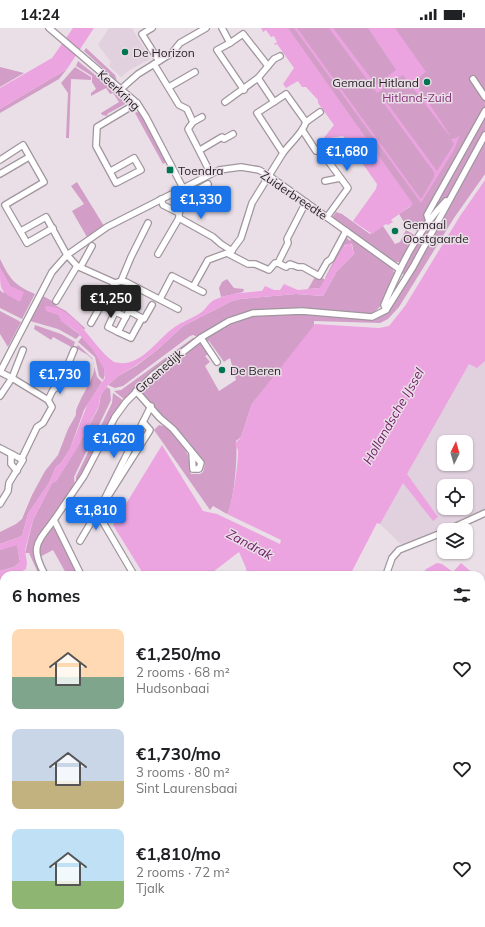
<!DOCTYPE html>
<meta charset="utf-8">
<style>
:root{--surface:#fff;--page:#f2f2f2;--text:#202124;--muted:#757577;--accent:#1a73e8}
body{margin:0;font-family:Mulish,sans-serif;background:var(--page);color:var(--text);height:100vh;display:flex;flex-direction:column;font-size:15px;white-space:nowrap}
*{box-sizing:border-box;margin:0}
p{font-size:13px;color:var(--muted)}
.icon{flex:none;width:22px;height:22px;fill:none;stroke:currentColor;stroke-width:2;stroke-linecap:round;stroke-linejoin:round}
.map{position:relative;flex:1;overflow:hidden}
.side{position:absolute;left:0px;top:543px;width:485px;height:356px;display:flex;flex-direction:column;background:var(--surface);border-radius:12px 12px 0 0;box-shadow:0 1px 3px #0004}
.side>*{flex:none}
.needle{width:26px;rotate:5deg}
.buttons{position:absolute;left:437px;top:407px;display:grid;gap:8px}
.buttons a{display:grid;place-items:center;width:36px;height:36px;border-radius:8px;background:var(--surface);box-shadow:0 1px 3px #0004;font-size:20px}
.price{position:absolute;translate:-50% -34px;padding:0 9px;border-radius:4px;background:var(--accent);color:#fff;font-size:13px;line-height:26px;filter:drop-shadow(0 1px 2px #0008)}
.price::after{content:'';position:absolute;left:50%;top:24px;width:12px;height:9px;margin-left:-6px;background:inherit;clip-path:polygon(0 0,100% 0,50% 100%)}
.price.current{background:#222;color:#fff}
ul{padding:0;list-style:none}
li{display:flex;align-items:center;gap:12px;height:100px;padding:0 12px}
li span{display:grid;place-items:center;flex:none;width:112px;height:80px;border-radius:8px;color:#555}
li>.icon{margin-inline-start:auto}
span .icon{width:48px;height:48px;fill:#fffc;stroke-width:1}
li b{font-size:17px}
h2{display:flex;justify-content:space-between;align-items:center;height:48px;padding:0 12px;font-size:17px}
.status{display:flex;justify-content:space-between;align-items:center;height:28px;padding:0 20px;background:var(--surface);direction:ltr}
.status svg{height:11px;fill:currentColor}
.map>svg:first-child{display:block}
</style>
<div class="status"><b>14:24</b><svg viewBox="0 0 49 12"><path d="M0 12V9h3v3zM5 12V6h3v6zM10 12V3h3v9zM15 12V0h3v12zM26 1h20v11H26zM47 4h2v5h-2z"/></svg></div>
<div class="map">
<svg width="485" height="899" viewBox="0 0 485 899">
<rect width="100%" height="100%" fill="#eadfe7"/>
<!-- built -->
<g fill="#e1d0dd" fill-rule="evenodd">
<path d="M109,0H132L150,31L128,43L121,49L109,38L111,34L98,17Z"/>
<path d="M485,300V483L405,520L380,496ZM444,414H466V436H444ZM444,458H466V480H444Z"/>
</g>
<!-- green -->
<g fill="#d29ec8">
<path d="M280,0H485V103L406,247L400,245L419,204L407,199L399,186L411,178Z"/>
<path d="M86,20L115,47L117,53L84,23Z"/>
<path d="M78,33L131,76L129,78L127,75L107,86L108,88L102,87L101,85L119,74L113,65L110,66L106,60L91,68V65L96,61L92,54V48L76,38Z"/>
<path d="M0,39L24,45L0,59Z"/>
<path d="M75,39L91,49V52L71,51L69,110H66L68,65L61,55Z"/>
<path d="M67,41L59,51L0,85V81Z"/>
<path d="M137,84L142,86L145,90L166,134L163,136L135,85Z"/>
<path d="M485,110V146L454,190L399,279L388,291L380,295L314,293V300L252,376L241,409L236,413C238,427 234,476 227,486L213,478L210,482L154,402L159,397C172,398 183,416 188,427C190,433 188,440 191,446H200L203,444L205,436L174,398L163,390L140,363L151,351L196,315L202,316L209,326L205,328L210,334L205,338L219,363L236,352L230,330L224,334L209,313L206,315L205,309L232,294L252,287L298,285L361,290L384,285Z"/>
<path d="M77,154L104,198L87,209L72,183L84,176L71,158Z"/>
<path d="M336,184L342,186L370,206L383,198L395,216L400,214L406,202L416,208L401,234H393L332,190Z"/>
<path d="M345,208L350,213L352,210L395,241L393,243L396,245C390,259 385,279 371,286L251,284L234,289L198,309L193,307L190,308L123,358L115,360L108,357L118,348L136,338L157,322L183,298L232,273L240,271L296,266L323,268L337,243L354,226L352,216L345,217L327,251L325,250L344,213Z"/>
<path d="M0,231C10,251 14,257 35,266L22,291L0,280V262L3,265L10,258L0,240Z"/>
<path d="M316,247L326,252L320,260L308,261Z"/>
<path d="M227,251L234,260L244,261L243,264L221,269L219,260L222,254Z"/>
<path d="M43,268L54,274L55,277L66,283L85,300L84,302L76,293L56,280L46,282L59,287C62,296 73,300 80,307L76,311L58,301L30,293Z"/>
<path d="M0,283L21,294L8,319L0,306Z"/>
<path d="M35,297L61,306L75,314L73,320L53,309L51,312L34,301Z"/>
<path d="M82,309C91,318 111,339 103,352L99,348L95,329L78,314Z"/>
<path d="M193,310L195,311L152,345L125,372L114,363L121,362Z"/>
<path d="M78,317L92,330L97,349L102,354L84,382L70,421L61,435L56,439L49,455L28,486L22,508L0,516V504L16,496L22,491L32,467L45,443L58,427L68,401L76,387C75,382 78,378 80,373C85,361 102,340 90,329C86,325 80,323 76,320Z"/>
<path d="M107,359L110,361L111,372L74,449L75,458L35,519L34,530L42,547H39L29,525H25L33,492L52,455L56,453C71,430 85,406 98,381C102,372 97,369 107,359Z"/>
<path d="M113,365L124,373L76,454V449L112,375Z"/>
<path d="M51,499L55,501L79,547H67L53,522L38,530L41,515Z"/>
<path d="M17,516L20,534L14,539L0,543V522Z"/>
</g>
<!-- water -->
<g fill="#eca4e0">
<path d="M73,0H94L67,41L0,81V60L52,30Z"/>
<path d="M261,0H288L413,176L391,192L393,194L388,197L386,196L372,206L353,193L376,161L377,156L343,108L330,110L324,113L323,111L334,97L318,75V72L306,59H302L298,53L286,60L283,56L294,40L277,16L275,17L274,16L277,14L274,8L271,9L266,2L263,4Z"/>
<path d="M294,0H297L420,170H422L434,149V144L380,70L382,68L437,143L454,116L451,111L456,110L460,107L454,122L421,175Z"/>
<path d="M329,0H333L376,57L396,42L368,0H395L426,44L414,53L450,107L448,106L403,47L377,65Z"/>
<path d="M485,152V333L477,340L469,336L407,446L438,489L433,493L403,455L380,496L377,495L350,547H247L246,540L239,524L209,547H144L113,497L162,417L203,483L217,486L280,516L281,512L227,486C232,479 239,432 238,422C237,420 236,418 235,416L241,409L252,376L315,296L379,300L389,298L405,278L460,188Z"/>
<path d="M351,215L354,226L337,243L323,268L296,266L240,271L232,273L183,298L157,322L135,338L118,348L108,357L100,369L99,378L76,422L56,453L52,455L33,492L25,522L27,535L26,541L14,547H4V550L0,551V543L14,539L20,534L17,517L0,522V516L22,508L28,486L49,455L56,439L61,435L70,421L88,375L105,350L104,341L93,322L76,303L61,293L59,287L46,283L45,278C75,277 93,320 114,334C139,341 155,314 172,301C182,293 194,290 203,283C207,279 210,274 214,272C229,265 246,264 262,263L265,258L274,262H280L284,256L298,262L320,260L343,219Z"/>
<path d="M0,240L10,258L24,264L20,274C0,263 0,264 0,240Z"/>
<path d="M437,535L442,536L453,544L461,535L475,547H422L426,541Z"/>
<path d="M481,553L485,562V598L481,601Z"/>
<path d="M4,795V895H153L147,899H0V797Z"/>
</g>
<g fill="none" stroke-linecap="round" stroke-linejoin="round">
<!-- minor casing -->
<g stroke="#a0969e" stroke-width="8">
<g id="minor">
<path d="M49,0L137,75L146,89L183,160"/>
<path d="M152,0L142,6L159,33"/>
<path d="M222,0L230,15L243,6L268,38"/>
<path d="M230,15L217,22L244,62"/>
<path d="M154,36L179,77L187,81L193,94L188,101L211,146"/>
<path d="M258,50L274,31L280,28"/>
<path d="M473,51L485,69"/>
<path d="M169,59L195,44"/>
<path d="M121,61L138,46L172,25L180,15L206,0"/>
<path d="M225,74L258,50L274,74L257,85L283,125L252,175L241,210L230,225"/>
<path d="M274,74L286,66L306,94C302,106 291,114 283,125"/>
<path d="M193,94L202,89"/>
<path d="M306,94L320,84"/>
<path d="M303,103L316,123L320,122L348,160L327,189"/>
<path d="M200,122L222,109L224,111L233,106"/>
<path d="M0,132L23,117L44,154L5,177L27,215L53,200"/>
<path d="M111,143L134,130L141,142L116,155L96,118L97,99L137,75"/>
<path d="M0,146L29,129"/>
<path d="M325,153L340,150"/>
<path d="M161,171L163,177L179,185V190L213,209L221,216L232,223"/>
<path d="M179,185L188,167L208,156"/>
<path d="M429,193L427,187L485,83"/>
<path d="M21,203L46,189L67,227L77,238L115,255L121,253L126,254L178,281"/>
<path d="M158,226L179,190"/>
<path d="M278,235L286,239L290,236L298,239H303L319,248L327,234L331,231L346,203"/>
<path d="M81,238L92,218"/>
<path d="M121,253L131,229L148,195"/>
<path d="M193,259L208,232L227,225L248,236H255L269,242L275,235H278L288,215L287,211L306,174"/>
<path d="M160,271L172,248L203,264"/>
<path d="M56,273L77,238"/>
<path d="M103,278L126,289"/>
<path d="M386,282L384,277C400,239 417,203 446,173"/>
<path d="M129,283L142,290L131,310L118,304Z"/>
<path d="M115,284L108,299L118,304"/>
<path d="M142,290L144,291L152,277"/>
<path d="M91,295L100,279L103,278L115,255"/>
<path d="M201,310L217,334"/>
<path d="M23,322L12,350L48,372"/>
<path d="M0,344L52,244L67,227L107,199L219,142L241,139L259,142L268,147L399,241"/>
<path d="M0,344L12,350L0,368"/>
<path d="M136,363L160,390L173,401L201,435L199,441H193L192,424"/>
<path d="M0,420L23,432L9,455L8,463L0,476"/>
<path d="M11,426V436L17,443"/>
<path d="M22,430L37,399L43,395L52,379L48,372L53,362L59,358L74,322"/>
<path d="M105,473L150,402L143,394"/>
<path d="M97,484L134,547"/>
<path d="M448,502L485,485"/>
<path d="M80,513L103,474L151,378"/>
<path d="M45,547C30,519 36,516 54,492"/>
<path d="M81,547L54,492L84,448L115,389L126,374L153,347L202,309L229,293L253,285L302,283L372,289L386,282L413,239L485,107"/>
<path d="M386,547L392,530L399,522L444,504"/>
<path d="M0,578L4,576"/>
<path d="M0,649L4,651"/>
<path d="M481,703L485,708"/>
<path d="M0,728L4,718"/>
<path d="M481,769L485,775"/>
<path d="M0,782L4,780"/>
<path d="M481,792L485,789"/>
<path d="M481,801L485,805"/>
<path d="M481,859L485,864"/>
<path d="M320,895L323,899"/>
<path d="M377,895L380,899"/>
<path d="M456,895L458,899"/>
<path d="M176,899L181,895"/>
<path d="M268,899V895"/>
<path d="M328,899L332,896"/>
<path d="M439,899L445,895"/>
</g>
</g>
<!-- minor -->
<use href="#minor" stroke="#fff" stroke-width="5.5"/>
</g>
<!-- markers -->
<g fill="#007551" stroke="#eadfe7" stroke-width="1.5">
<circle cx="125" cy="24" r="4"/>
<circle cx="427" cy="54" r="4"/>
<rect x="166" y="138" width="8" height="8" rx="2"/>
<circle cx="395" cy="203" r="4"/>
<circle cx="222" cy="342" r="4"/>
</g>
<g text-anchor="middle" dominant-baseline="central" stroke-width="3" stroke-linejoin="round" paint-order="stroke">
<!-- poi labels -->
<g font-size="12" fill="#231f22" stroke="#eadfe7" text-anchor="start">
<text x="133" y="24">De Horizon</text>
<text x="419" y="54" text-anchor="end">Gemaal Hitland</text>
<text x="178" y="142">Toendra</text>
<text x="403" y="196">Gemaal<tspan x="403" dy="14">Oostgaarde</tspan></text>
<text x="230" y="342">De Beren</text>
</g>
<!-- street labels -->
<g font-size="12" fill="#231f22" stroke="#eadfe7">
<text transform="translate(119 62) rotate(43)">Keerkring</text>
<text transform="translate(294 167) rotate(34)">Zuiderbreedte</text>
<text transform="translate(159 343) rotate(-41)">Groenedijk</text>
</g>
<!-- park labels -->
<g font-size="12" fill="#843179" stroke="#eadfe7">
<text x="417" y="69">Hitland-Zuid</text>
</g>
<!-- water labels -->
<g font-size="13" font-style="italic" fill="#6d1964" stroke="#eadfe7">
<text transform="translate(393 388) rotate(-60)">Hollandsche IJssel</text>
<text transform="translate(250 516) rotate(28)">Zandrak</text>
</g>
</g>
</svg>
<div class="buttons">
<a><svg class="needle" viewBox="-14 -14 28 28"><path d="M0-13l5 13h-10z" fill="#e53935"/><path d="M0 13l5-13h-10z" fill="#757577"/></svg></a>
<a><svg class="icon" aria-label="locate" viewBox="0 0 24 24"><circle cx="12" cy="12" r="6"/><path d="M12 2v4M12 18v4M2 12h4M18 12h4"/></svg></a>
<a><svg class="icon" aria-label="layers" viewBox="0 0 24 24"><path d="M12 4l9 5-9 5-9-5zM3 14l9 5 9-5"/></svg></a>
</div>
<b class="price" style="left:347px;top:144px">€1,680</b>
<b class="price" style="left:201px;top:192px">€1,330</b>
<b class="price current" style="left:111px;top:291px">€1,250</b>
<b class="price" style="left:60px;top:367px">€1,730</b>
<b class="price" style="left:114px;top:431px">€1,620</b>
<b class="price" style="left:96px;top:503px">€1,810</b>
<section class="side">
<h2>6 homes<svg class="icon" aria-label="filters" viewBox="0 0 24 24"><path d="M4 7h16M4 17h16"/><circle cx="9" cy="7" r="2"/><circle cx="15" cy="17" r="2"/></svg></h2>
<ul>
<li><span style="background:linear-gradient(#ffd9b3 60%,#7fa58c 0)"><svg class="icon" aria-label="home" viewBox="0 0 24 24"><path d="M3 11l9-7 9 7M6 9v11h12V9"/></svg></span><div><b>€1,250/mo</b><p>2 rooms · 68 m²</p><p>Hudsonbaai</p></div><svg class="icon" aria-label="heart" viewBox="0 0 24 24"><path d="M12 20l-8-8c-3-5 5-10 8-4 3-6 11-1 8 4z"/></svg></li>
<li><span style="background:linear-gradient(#c9d6e8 65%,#c2b280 0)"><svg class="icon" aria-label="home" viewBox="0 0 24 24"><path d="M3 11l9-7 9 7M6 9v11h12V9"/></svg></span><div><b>€1,730/mo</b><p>3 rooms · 80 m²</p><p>Sint Laurensbaai</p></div><svg class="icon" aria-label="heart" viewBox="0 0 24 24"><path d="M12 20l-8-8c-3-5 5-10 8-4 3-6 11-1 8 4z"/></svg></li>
<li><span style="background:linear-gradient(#bfe0f5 65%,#8fb573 0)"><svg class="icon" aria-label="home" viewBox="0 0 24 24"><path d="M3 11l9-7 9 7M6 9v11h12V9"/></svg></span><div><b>€1,810/mo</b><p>2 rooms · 72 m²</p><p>Tjalk</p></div><svg class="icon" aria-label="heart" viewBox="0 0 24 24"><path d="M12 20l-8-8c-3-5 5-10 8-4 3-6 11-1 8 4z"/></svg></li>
</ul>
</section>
</div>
